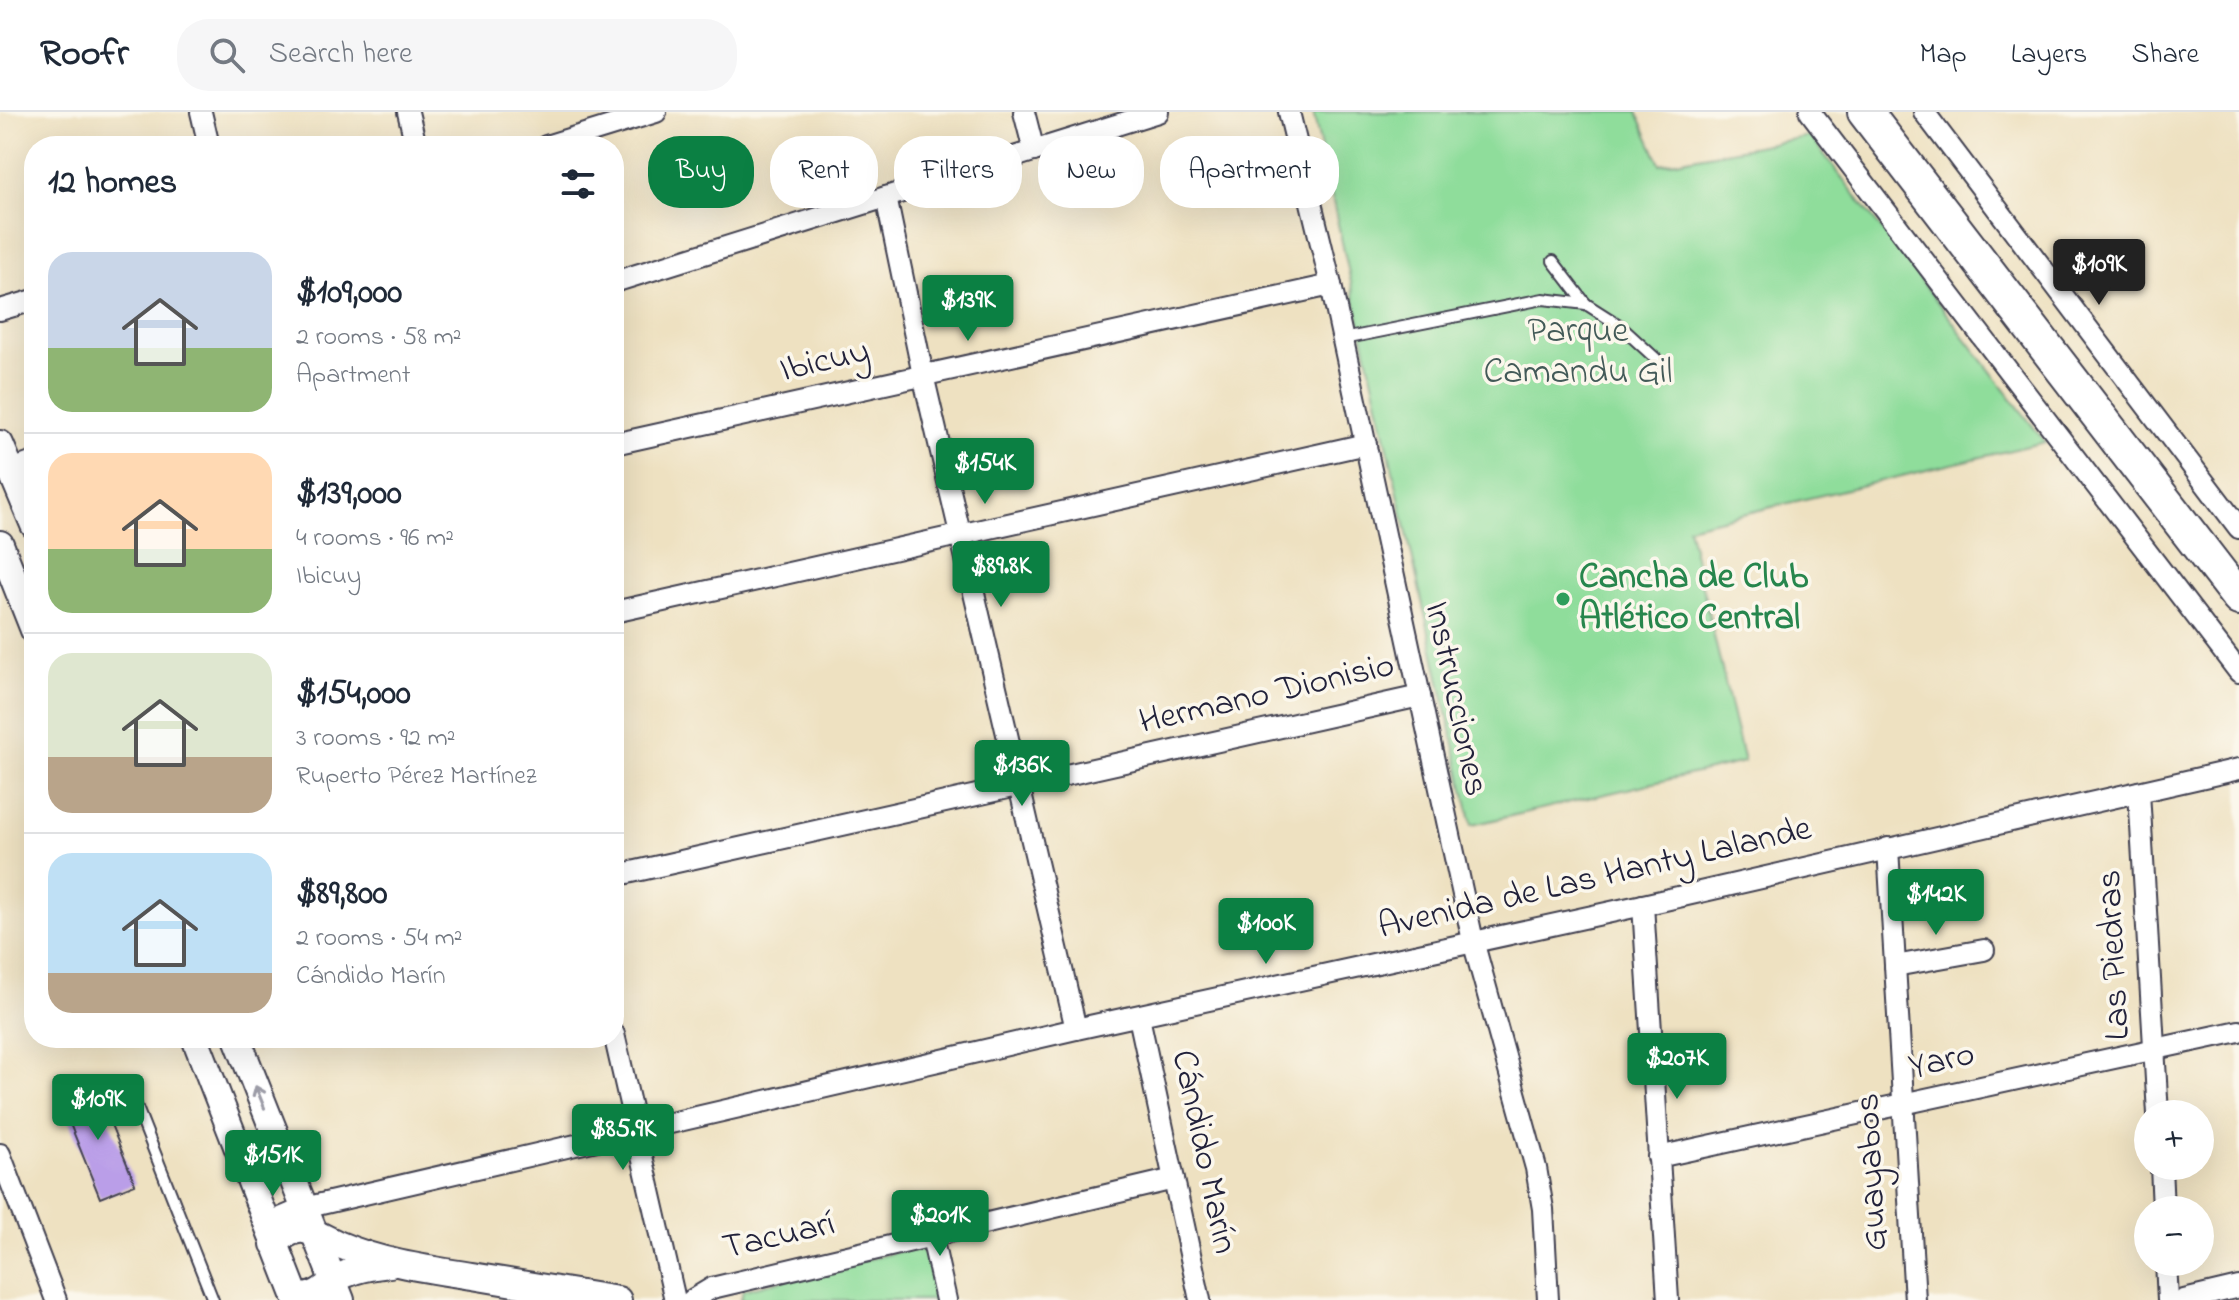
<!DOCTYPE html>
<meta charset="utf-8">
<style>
:root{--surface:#fff;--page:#f6f6f7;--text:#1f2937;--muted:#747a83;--line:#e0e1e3;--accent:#0b8043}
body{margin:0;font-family:"Indie Flower",sans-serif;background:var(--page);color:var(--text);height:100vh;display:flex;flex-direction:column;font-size:30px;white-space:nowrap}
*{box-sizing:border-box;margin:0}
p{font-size:26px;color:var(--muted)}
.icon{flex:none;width:44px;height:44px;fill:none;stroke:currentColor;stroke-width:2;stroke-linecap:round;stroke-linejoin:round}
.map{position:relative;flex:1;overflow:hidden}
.drawer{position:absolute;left:24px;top:24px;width:600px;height:912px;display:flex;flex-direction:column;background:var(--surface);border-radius:32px;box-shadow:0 8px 32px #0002}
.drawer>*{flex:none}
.guide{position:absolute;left:648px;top:24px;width:760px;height:72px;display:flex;gap:16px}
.fabs{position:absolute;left:2134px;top:988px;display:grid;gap:16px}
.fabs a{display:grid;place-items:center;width:80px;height:80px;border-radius:50%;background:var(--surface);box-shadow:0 8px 32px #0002;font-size:40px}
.price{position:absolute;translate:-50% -68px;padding:0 18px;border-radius:8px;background:var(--accent);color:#fff;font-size:26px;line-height:52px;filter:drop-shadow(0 2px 4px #0008)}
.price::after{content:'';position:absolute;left:50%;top:48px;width:24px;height:18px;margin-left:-12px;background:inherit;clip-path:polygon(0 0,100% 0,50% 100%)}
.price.selected{background:#222;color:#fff}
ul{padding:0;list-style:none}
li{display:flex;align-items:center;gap:24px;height:200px;padding:0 24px}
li+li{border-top:2px solid var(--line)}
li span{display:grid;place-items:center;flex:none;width:224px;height:160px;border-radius:24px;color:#555}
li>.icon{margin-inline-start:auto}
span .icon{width:96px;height:96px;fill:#fffc;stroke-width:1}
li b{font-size:34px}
h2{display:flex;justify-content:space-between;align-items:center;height:96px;padding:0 24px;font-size:34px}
.tag{padding:0 28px;border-radius:32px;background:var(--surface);box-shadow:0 8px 32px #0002;font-size:28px;line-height:72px}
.tag.selected{background:var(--accent);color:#fff}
header{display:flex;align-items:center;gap:48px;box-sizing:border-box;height:112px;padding:0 40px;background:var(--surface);border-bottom:2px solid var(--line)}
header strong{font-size:38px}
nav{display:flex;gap:44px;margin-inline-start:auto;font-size:28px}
.search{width:560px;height:72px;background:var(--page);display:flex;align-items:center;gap:20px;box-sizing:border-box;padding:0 28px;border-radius:32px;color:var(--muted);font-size:30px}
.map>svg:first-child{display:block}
</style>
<header>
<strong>Roofr</strong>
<div class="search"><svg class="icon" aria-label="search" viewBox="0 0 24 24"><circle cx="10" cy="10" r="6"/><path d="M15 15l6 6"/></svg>Search here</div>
<nav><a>Map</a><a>Layers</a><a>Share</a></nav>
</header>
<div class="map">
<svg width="2239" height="1188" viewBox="0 0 2239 1188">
<rect width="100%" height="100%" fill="#fbf7ec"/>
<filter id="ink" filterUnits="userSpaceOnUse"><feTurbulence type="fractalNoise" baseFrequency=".0125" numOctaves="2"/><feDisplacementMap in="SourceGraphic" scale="16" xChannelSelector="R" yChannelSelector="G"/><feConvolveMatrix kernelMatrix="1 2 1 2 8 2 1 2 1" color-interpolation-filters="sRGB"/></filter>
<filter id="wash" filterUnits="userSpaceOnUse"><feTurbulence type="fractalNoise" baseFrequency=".006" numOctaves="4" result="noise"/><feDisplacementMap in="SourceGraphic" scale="32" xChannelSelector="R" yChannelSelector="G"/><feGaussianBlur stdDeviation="1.8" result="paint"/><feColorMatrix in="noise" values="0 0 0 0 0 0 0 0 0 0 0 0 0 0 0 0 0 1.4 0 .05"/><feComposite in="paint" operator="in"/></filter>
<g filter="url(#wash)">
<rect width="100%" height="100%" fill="#eee1c1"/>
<!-- green -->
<g fill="#8fdd9b" stroke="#58806b" stroke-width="2">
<path d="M1313,0H1637L1660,52L1810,24L2045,330L1688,415L1744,650L1472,713Z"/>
<path d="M913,1136L922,1138L927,1145L937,1188H741L743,1178Z"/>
</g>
<g id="blocks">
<!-- building -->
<path fill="#ba9ee8" d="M95,973L135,1072L100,1086L60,987Z"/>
</g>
</g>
<g filter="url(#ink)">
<use href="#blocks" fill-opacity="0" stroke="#413f4f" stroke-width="2"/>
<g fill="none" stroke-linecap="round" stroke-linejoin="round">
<!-- service casing -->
<g stroke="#413f4f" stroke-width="14">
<g id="service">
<path d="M1553,149L1586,192"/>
<path d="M1343,227L1543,187L1586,192L1619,213L1666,256"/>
<path d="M134,988L213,1188"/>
</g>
</g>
<!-- minor casing -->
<g stroke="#413f4f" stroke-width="24">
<g id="minor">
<path d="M201,0L209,34"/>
<path d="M408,0L416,34"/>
<path d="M1024,0L1034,39"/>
<path d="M1289,0L1331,173L1473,829L1536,1056L1543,1097L1548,1188"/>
<path d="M1810,0L2239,560"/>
<path d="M1924,0L2239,416"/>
<path d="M546,34L656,0"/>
<path d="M886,85L923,263L1076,917"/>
<path d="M614,170L1158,0"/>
<path d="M0,198L34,188"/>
<path d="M614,332L1331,173"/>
<path d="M12,358L34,350"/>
<path d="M614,500L1366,332"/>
<path d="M2139,680L2158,1002"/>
<path d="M1888,736L1915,1188"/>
<path d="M614,764L1420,584"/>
<path d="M1643,793L1668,1188"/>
<path d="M1895,854L1984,838"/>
<path d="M1139,905L1200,1188"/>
<path d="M614,922L675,1188"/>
<path d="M0,1042L56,1188"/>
<path d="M1658,1045L2239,919"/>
<path d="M2161,1054L2163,1098"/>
<path d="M269,1118L283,1105L304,1096L1076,917L1643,793L2239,657"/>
<path d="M932,1125L946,1188"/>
<path d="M2166,1150L2168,1188"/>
<path d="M692,1188L712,1176L1174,1067"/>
<path d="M2184,1188L2239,1175"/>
</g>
</g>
<!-- tertiary casing -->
<g stroke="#413f4f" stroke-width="30">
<g id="tertiary">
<path d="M0,332L34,413"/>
<path d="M0,432L34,518"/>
<path d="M195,926L297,1188"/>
<path d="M237,926L341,1188"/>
<path d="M274,1132C302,1106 311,1121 340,1133C382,1151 427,1157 472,1164C521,1172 570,1180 618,1188"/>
<path d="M297,1186C326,1183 324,1172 346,1162C360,1155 375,1154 390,1152"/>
</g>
</g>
<!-- trunk casing -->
<g stroke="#413f4f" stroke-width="38">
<path id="trunk" d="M1865,0L2239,486"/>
</g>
<!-- service -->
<use href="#service" stroke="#fff" stroke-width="10"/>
<!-- minor -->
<use href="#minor" stroke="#fff" stroke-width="20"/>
<!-- tertiary -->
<use href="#tertiary" stroke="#fff" stroke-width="26"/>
<!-- trunk -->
<use href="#trunk" stroke="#fff" stroke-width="34"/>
</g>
<!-- one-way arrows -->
<defs><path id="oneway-shaft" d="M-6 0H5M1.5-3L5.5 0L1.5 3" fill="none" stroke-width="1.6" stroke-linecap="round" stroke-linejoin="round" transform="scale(2)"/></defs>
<use stroke="#9c9ca7" href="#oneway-shaft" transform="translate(260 985) rotate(-112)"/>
</g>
<!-- markers -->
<circle fill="#2e9e5b" stroke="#fbf7ec" stroke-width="3" cx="1563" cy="487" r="8"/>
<g text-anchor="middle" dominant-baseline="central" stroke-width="7" stroke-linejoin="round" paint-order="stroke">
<!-- park labels -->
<g font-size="36" fill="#435a58" stroke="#fbf7ec">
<text x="1578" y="220">Parque<tspan x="1578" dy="41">Camandu Gil</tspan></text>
</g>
<!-- street labels -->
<g font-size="36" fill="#22223b" stroke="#fbf7ec">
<text transform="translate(825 250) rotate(-13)">Ibicuy</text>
<text transform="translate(1267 583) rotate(-13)">Hermano Dionisio</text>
<text transform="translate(1455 587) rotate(78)">Instrucciones</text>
<text transform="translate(1595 767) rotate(-13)">Avenida de Las Hanty Lalande</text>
<text transform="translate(2115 843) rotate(-93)">Las Piedras</text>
<text transform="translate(1942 950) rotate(-13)">Yaro</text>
<text transform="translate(1203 1040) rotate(78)">Cándido Marín</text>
<text transform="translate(1873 1060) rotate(-93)">Guayabos</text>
<text transform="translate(779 1125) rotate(-13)">Tacuarí</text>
</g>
<!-- leisure labels -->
<g font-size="36" font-weight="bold" fill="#27864d" stroke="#fbf7ec" text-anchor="start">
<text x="1579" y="466">Cancha de Club<tspan x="1579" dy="41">Atlético Central</tspan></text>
</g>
</g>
</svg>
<div class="fabs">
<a>+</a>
<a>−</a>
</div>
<b class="price selected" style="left:2099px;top:195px">$109K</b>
<b class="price" style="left:968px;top:231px">$139K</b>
<b class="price" style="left:985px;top:394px">$154K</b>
<b class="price" style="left:1001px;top:497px">$89.8K</b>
<b class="price" style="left:1022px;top:696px">$136K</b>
<b class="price" style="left:1936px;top:825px">$142K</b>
<b class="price" style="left:1266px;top:854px">$100K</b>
<b class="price" style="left:1677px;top:989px">$207K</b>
<b class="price" style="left:98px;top:1030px">$109K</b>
<b class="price" style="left:623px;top:1060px">$85.9K</b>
<b class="price" style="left:273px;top:1086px">$151K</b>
<b class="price" style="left:940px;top:1146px">$201K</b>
<div class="guide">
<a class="tag selected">Buy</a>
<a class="tag">Rent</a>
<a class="tag">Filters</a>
<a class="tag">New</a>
<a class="tag">Apartment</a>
</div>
<section class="drawer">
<h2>12 homes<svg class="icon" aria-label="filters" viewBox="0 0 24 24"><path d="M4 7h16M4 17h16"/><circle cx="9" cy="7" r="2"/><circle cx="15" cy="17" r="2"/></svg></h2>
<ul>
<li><span style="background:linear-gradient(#c9d6e8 60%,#8fb573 0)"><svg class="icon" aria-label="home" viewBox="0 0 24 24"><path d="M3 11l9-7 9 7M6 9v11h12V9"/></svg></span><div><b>$109,000</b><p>2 rooms · 58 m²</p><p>Apartment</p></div></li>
<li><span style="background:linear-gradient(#ffd9b3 60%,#8fb573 0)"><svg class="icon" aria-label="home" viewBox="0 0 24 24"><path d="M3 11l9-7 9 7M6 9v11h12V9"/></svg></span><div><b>$139,000</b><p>4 rooms · 96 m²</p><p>Ibicuy</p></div></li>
<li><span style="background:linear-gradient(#dfe7d0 65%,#b9a48a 0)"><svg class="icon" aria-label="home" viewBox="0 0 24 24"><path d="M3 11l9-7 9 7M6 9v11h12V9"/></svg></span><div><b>$154,000</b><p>3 rooms · 92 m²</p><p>Ruperto Pérez Martínez</p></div></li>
<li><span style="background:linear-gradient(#bfe0f5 75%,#b9a48a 0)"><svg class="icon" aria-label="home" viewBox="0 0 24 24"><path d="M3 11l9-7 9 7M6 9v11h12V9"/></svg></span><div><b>$89,800</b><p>2 rooms · 54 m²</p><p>Cándido Marín</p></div></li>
</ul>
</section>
</div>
